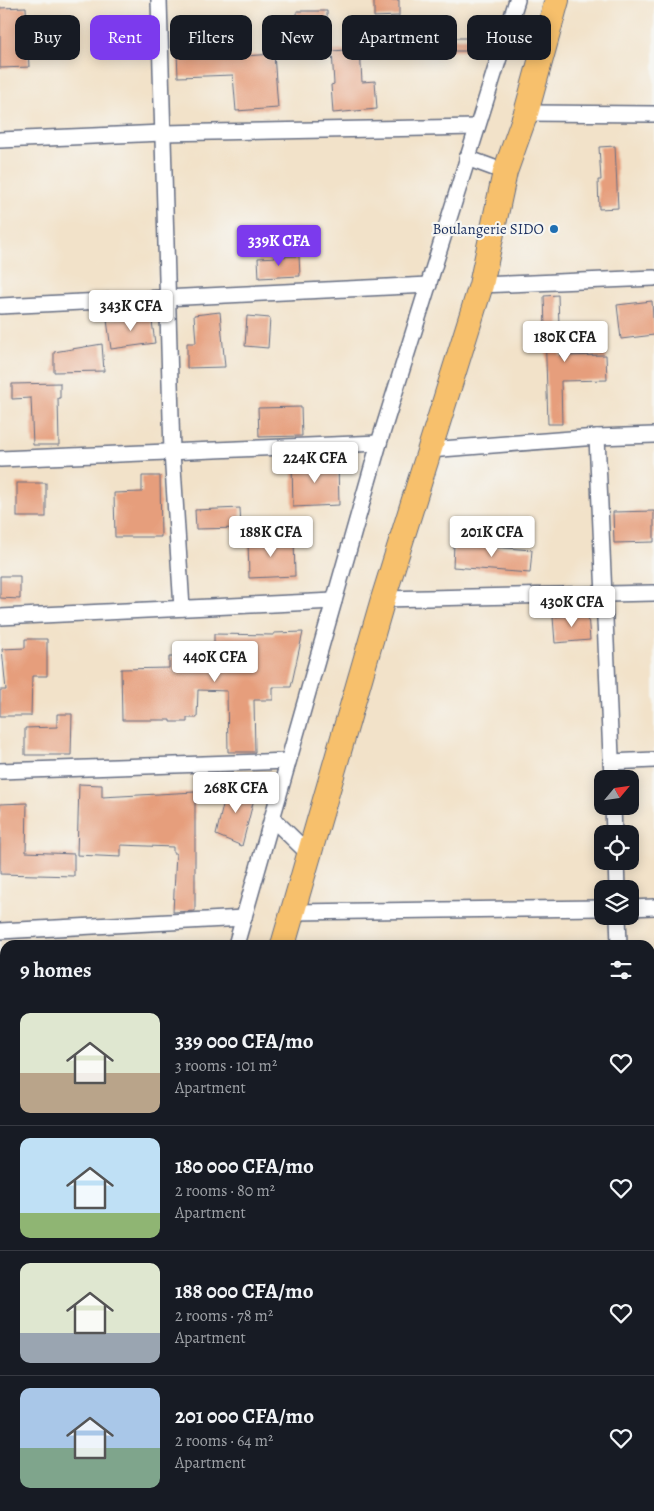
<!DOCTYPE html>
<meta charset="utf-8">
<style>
:root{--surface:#171b24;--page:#242831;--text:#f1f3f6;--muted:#9ea1a6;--line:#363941;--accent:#7c3aed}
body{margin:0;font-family:Alegreya,serif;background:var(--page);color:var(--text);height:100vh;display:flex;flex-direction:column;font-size:19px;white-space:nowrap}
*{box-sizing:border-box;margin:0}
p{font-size:16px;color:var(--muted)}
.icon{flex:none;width:28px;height:28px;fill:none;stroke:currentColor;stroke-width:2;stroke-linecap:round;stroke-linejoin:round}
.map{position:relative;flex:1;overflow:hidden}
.sheet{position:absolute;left:0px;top:940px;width:655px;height:571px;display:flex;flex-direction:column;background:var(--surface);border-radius:15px 15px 0 0;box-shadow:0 2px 12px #0003}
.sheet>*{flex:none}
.top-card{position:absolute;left:15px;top:15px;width:625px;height:45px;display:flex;gap:10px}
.needle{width:32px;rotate:61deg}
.controls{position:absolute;left:594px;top:770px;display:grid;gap:10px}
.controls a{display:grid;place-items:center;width:45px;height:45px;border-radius:10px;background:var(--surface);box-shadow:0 2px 12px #0003;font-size:25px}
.price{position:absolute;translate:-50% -42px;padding:0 11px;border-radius:5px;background:#fff;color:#222;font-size:16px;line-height:32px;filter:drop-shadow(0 1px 2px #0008)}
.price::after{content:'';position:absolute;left:50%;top:30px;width:15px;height:11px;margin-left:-8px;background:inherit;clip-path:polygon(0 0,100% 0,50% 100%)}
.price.on{background:var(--accent);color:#fff}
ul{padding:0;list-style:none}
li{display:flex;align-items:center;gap:15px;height:125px;padding:0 20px}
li+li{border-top:1px solid var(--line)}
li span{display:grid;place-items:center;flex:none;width:140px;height:100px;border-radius:10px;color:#555}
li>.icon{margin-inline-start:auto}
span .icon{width:60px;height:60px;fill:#fffc;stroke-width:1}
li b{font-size:21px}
h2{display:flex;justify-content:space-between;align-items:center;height:60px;padding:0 20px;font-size:21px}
.pill{padding:0 18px;border-radius:10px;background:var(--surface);box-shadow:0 2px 12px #0003;font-size:18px;line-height:45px}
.pill.on{background:var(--accent);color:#fff}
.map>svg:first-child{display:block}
</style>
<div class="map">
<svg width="654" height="1511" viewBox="0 0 654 1511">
<rect width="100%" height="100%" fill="#f6f6f2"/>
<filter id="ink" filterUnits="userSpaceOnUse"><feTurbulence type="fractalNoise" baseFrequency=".02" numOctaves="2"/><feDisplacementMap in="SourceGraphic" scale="10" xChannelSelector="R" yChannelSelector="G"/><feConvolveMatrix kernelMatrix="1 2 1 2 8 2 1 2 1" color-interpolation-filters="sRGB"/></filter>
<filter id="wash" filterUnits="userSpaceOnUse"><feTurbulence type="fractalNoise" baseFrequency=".0096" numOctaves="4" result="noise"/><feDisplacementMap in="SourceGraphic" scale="20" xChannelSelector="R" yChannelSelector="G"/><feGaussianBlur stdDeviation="1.12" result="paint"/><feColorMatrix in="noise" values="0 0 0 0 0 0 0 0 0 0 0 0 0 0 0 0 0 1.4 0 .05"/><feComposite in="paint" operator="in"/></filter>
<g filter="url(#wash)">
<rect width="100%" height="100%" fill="#f2e2c9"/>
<g id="blocks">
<!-- building -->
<g fill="#e69e7b">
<path d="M374,0H399V16L374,17Z"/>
<path d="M26,7L29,67L0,68V8Z"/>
<path d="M297,11H327L328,51H298Z"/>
<rect x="426" y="38" width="41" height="13"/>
<path d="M360,49L362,82L375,81L377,109L333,113L331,85L334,84L332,51Z"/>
<path d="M216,50V58L274,54L278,108L236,111L233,75L178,77L177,51Z"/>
<path d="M615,146L618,208L599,209L598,180H601L599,147Z"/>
<path d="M299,256L300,276L259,278L258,258Z"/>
<path d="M558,295L560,356L606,355L607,380L561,381L562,424H548L544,296Z"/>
<path d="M652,301L654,335L621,339L617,305Z"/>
<path d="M220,312L225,367L187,368V343H196L194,315Z"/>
<path d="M151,314L155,343L111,349L107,320Z"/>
<path d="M247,316L270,318L268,348L245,346Z"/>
<path d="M102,344L104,371L54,372V352Z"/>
<path d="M60,383V398H58L59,445H33L31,398L12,399V384Z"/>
<path d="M301,407L302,436L259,437L258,408Z"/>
<path d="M338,462L339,505L293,507L292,463Z"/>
<path d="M142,476H160L161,537H115L114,493L142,492Z"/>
<rect x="17" y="483" width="29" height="34"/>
<path d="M240,508L241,528L196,529L195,510Z"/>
<path d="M654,511V542L614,543L613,512Z"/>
<path d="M294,539L295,576L249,578L248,540Z"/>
<path d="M454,544L532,550L530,573L453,567Z"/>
<path d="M0,576H20V599L0,598Z"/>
<path d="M588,614L590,640L555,643L553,617Z"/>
<path d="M303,632L291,687H273V700H254L255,752H228L227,691L198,690L197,718H187V722H170V720H122L121,669L169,668V657H214V634L274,635V633Z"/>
<path d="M25,639H47V676H32L31,716H0V690H6L2,649L25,648Z"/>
<path d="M57,714H72L71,755H25V728L57,727Z"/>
<path d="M79,784L102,785V797L195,792V911L173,912L176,853H173V847L121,845V857L77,855Z"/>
<path d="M228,784L256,791L242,846L216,835Z"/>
<path d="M27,803L26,852L74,854V876L0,874V804Z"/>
</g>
</g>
</g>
<g filter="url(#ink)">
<use href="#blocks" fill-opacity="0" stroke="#666e83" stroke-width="1"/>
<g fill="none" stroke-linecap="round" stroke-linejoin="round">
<!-- minor casing -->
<g stroke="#666e83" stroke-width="18">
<g id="minor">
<path d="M159,0L172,452L182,608"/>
<path d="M526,113L654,114"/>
<path d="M0,140L163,133L477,127"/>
<path d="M467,158L505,172"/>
<path d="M481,285L654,278"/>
<path d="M0,306L429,285"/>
<path d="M597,437L612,779"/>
<path d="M429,450L597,437L654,435"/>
<path d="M0,459L379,443"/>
<path d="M383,599L654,593"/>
<path d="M0,617L334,601"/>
<path d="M611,762L654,760"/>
<path d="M0,771L288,761"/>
<path d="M613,806L614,834"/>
<path d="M272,818L309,854"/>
<path d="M616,861L617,889"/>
<path d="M630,908L654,907"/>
<path d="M293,912L602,908"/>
<path d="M618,916L619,945"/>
<path d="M0,931L244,918"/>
<path d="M236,945L379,443L517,0"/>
<path d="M650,1066H654"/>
<path d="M0,1091H5"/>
<path d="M0,1230H5"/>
<path d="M650,1356H654"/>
<path d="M0,1374H5"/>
<path d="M454,1506V1511"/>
<path d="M636,1506V1511"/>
</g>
</g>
<!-- primary casing -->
<g stroke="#666e83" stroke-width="26">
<g id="primary">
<path d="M283,945L383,599L481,285L505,172L526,113L557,0"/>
<path d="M131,1511L133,1506"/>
</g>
</g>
<!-- minor -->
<use href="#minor" stroke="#fff" stroke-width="15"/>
<!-- primary -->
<use href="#primary" stroke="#f7c06c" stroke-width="24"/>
</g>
</g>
<!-- markers -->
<circle fill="#1f6fb2" stroke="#f6f6f2" stroke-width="2" cx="554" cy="229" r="5"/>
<g text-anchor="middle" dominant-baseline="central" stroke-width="4.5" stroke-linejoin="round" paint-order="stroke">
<!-- poi labels -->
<g font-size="15" fill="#1b2f5e" stroke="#f6f6f2" text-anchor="end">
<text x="544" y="229">Boulangerie SIDO</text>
</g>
</g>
</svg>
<div class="controls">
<a><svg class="needle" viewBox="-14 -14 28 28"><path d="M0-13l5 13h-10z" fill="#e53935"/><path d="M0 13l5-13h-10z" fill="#9ea1a6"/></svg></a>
<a><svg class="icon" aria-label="locate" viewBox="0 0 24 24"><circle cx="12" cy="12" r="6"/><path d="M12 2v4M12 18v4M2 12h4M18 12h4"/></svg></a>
<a><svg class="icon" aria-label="layers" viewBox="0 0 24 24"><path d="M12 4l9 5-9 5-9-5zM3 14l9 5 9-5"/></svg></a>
</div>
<b class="price on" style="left:279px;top:267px">339K CFA</b>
<b class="price" style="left:131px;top:332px">343K CFA</b>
<b class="price" style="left:565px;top:363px">180K CFA</b>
<b class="price" style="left:315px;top:484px">224K CFA</b>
<b class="price" style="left:271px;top:558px">188K CFA</b>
<b class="price" style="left:492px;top:558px">201K CFA</b>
<b class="price" style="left:572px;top:628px">430K CFA</b>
<b class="price" style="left:215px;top:683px">440K CFA</b>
<b class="price" style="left:236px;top:814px">268K CFA</b>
<div class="top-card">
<a class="pill">Buy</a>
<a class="pill on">Rent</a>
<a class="pill">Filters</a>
<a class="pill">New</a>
<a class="pill">Apartment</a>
<a class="pill">House</a>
</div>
<section class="sheet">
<h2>9 homes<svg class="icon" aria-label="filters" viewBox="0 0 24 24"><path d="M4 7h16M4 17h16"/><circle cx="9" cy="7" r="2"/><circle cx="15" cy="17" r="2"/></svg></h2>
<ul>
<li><span style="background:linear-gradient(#dfe7d0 60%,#b9a48a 0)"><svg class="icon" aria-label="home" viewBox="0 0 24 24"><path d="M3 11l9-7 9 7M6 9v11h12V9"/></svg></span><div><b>339 000 CFA/mo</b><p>3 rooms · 101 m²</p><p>Apartment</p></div><svg class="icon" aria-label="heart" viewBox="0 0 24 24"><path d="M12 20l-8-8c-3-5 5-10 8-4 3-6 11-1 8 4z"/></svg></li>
<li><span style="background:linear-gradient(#bfe0f5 75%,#8fb573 0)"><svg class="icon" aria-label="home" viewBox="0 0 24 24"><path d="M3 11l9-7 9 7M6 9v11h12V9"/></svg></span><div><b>180 000 CFA/mo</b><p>2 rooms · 80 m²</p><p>Apartment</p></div><svg class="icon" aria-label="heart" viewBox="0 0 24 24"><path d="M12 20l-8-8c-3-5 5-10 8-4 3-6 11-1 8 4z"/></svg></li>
<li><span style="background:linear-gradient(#dfe7d0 70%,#9aa5b1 0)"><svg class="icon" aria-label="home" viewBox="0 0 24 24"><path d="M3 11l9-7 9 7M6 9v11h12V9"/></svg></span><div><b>188 000 CFA/mo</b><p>2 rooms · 78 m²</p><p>Apartment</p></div><svg class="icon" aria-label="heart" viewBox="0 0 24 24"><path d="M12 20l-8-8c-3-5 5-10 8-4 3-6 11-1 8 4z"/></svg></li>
<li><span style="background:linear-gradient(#a9c7e8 60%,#7fa58c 0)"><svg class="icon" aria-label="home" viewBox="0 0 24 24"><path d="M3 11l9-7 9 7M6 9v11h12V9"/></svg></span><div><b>201 000 CFA/mo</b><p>2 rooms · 64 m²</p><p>Apartment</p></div><svg class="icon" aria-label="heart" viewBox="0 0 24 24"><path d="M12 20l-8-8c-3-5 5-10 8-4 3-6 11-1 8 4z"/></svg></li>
</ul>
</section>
</div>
